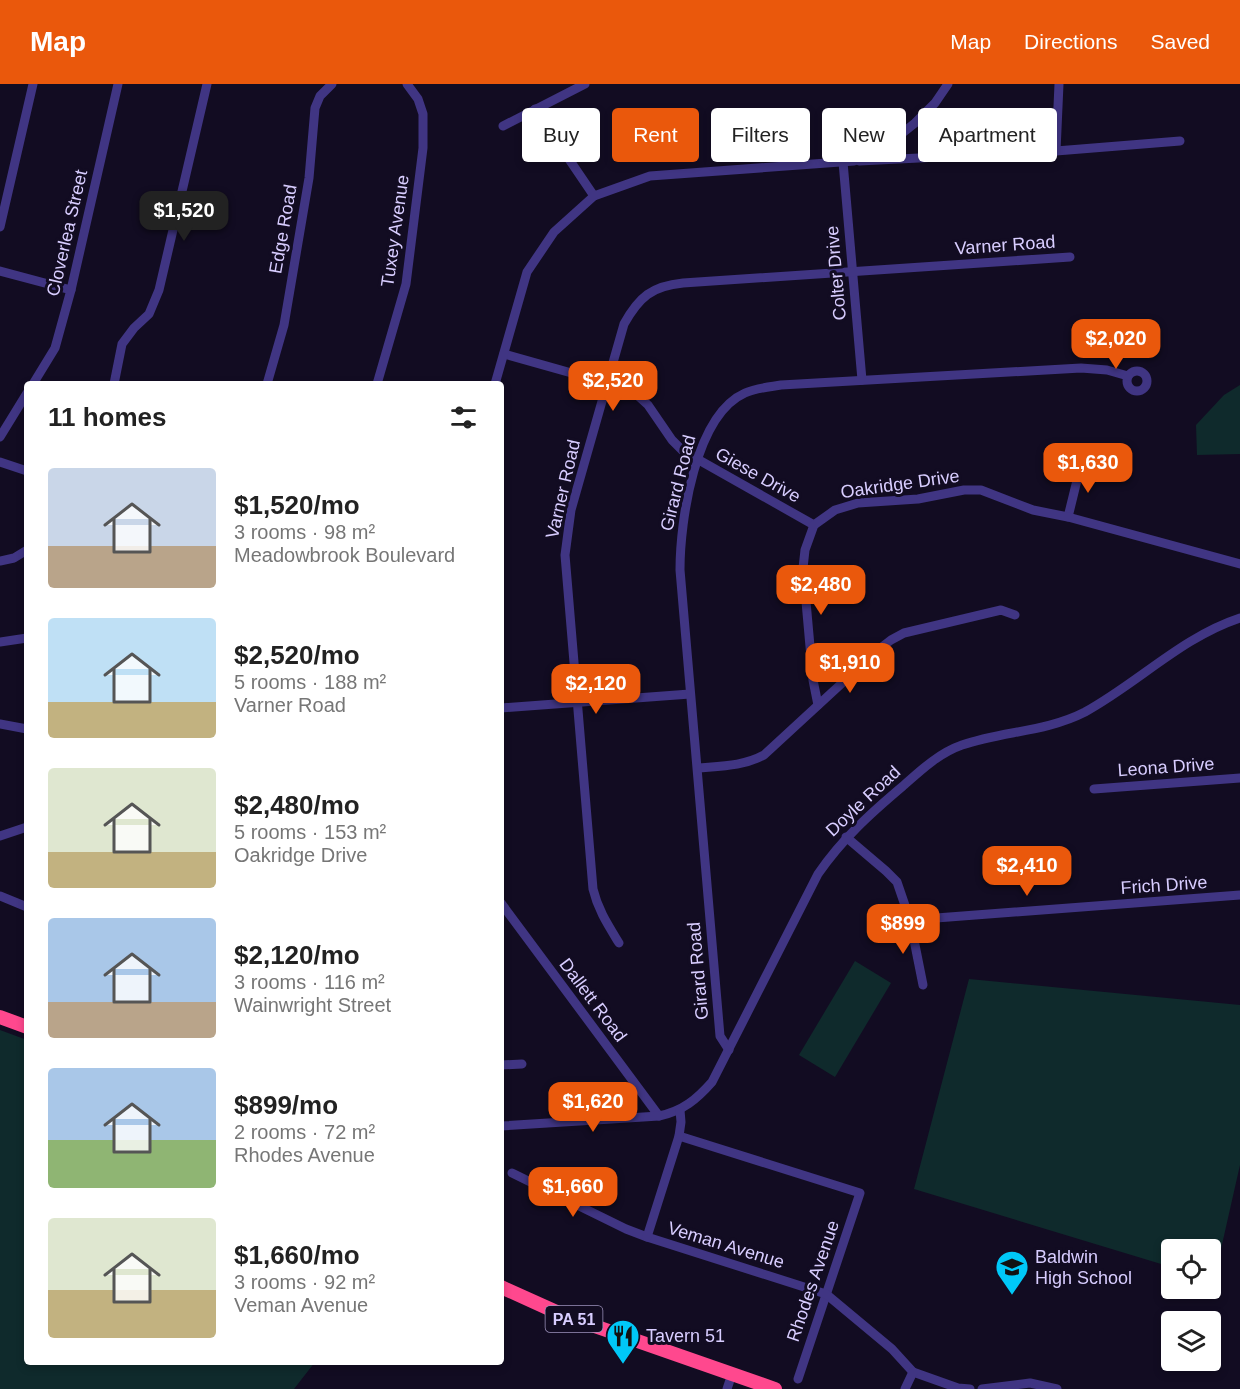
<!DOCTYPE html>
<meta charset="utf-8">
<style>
:root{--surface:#fff;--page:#f6f6f6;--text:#222;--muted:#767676;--accent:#ea580c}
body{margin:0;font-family:Arial,sans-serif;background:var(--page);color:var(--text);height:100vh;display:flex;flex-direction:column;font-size:22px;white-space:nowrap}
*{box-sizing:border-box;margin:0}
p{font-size:20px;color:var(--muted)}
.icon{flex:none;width:33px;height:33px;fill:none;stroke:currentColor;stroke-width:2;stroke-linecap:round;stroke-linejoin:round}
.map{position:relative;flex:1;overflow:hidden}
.panel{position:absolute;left:24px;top:297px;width:480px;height:984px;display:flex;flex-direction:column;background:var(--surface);border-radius:6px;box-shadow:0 3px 9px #0003}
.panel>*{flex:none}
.top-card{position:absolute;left:522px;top:24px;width:570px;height:54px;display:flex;gap:12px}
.controls{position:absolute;left:1161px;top:1155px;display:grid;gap:12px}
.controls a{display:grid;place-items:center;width:60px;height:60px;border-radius:6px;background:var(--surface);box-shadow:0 3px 9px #0003;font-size:30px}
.price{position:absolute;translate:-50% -51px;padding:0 14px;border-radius:12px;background:var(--accent);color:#fff;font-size:20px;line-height:39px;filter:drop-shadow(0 2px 3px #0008)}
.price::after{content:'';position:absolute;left:50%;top:36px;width:18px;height:14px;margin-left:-9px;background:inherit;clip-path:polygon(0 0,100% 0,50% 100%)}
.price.active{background:#222;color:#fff}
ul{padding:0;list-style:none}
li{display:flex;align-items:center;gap:18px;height:150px;padding:0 24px}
li span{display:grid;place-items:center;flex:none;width:168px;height:120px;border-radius:6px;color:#555}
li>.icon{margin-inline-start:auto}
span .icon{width:72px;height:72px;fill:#fffc;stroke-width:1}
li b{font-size:26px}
h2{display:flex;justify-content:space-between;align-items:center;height:72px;padding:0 24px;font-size:26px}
.tag{padding:0 21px;border-radius:6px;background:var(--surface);box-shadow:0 3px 9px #0003;font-size:21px;line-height:54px}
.tag.active{background:var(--accent);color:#fff}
header{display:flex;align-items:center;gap:36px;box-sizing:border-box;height:84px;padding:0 30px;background:var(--accent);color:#fff}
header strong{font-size:28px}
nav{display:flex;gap:33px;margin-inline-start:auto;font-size:21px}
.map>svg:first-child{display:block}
</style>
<header>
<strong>Map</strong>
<nav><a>Map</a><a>Directions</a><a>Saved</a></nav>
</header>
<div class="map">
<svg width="1240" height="1305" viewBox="0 0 1240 1305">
<rect width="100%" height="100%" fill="#120c22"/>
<!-- green -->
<g fill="#0f2a2c">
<path d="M1240,301V370L1197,371L1196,341L1224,311Z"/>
<path d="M855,877L891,899L835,993L799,971Z"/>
<path d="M969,895L1240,921V1081L1214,1196L1211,1195L1210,1166H1172L1171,1183L914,1105Z"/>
<path d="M0,946L27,956V1278H315L294,1305H0Z"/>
</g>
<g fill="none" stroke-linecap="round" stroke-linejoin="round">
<!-- minor -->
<g stroke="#403583" stroke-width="9">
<path d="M535,25L594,112"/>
<path d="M503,42L585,0"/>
<path d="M1056,67L1059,0"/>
<path d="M859,77L1056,67L1180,57"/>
<path d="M843,78L862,296"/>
<path d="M0,143L33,0"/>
<path d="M0,187L71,206"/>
<path d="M504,270L607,299L637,311L648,321L672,356L683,367L814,441"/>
<circle cx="1137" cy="297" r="10"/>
<path d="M33,300L55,264L71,206L118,0"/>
<path d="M114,300L122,260L134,244L149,230L159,206L207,0"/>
<path d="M267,300L284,241L309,94L315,24L320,12L332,0"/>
<path d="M377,300L406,200L423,64V30L418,15L407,0"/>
<path d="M495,300L527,188L554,148L594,112L650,92L854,77L895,55L915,39L935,19L948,0"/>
<path d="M0,353L27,309"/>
<path d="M0,378L27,387"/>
<path d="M1068,433L1081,380"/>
<path d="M0,477L14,474L27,466"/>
<path d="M0,558L27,554"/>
<path d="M818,621L813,596L803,484L805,466L814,441L835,426L858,419L918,415L964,406H981L1033,426L1068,433L1240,480"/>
<path d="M501,624L690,610"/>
<path d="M0,640L27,645"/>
<path d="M698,684C721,682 744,682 764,671L878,566L891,556L904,549L1001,526L1015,531"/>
<path d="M1094,705L1240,694"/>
<path d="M0,752L27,743"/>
<path d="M846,753L886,787L897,798L910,836L1240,811"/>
<path d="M0,812L27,823"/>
<path d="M501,819L659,1032"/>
<path d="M910,836L923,901"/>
<path d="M619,859C608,841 598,826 593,805L565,471L571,426L624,240C639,213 652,202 683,199L1070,173"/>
<path d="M729,966L720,952L680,486C680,437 695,331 745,309C756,304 769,303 781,301L1081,284L1107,286L1128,292"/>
<path d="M501,981L522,980"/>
<path d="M501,1042L659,1032C683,1027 697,1015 712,998L818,790C842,755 871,729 903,702C921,686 939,669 962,661C1003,647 1046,648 1085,628C1138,599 1182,553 1240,534"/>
<path d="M679,1052L860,1109L798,1295"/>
<path d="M512,1089L626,1145L647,1153L826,1210L892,1265L913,1288"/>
<path d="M647,1153L679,1052L681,1038L680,1026"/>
<path d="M913,1288L958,1304L970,1305"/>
<path d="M727,1305L732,1290"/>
<path d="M905,1305L913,1288"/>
<path d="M982,1305L1030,1299L1057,1305"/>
</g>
<!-- highway -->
<g stroke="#ff488e" stroke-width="14">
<path d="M0,933L27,943"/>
<path d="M501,1203L563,1231L775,1305"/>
</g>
</g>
<!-- icons -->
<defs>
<g id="school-pin" transform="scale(1.725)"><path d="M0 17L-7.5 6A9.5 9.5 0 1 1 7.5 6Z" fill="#00c8f8" stroke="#120c22"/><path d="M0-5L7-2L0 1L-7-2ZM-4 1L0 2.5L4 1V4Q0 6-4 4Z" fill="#111"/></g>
<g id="restaurant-pin" transform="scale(1.725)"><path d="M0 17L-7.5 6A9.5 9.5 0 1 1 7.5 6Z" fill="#00c8f8" stroke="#120c22"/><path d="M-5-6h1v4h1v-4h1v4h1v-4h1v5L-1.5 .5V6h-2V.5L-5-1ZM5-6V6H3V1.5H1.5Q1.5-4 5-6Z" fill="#111"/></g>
</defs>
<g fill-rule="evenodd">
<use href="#school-pin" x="1012" y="1183"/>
<use href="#restaurant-pin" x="623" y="1252"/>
</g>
<g text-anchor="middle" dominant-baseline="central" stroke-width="6" stroke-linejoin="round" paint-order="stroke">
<!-- shield labels -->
<rect fill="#120c22" stroke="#9d93bd" stroke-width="1.5" x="545.5" y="1222" width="57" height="26" rx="4.5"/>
<g font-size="16" font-weight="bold" fill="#d8cdff">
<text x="574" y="1235">PA 51</text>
</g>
<!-- street labels -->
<g font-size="18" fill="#d8cdff" stroke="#120c22">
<text transform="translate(283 145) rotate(-80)">Edge Road</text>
<text transform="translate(395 147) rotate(-82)">Tuxey Avenue</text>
<text transform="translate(67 149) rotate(-77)">Cloverlea Street</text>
<text transform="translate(1005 161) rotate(-4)">Varner Road</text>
<text transform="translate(836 189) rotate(-95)">Colter Drive</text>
<text transform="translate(758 391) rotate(29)">Giese Drive</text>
<text transform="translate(678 399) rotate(-76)">Girard Road</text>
<text transform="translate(900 400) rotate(-8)">Oakridge Drive</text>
<text transform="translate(563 405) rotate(-77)">Varner Road</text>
<text transform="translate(1166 683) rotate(-4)">Leona Drive</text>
<text transform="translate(863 717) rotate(-43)">Doyle Road</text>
<text transform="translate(1164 801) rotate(-4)">Frich Drive</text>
<text transform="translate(698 887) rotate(-95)">Girard Road</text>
<text transform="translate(593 916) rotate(53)">Dallett Road</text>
<text transform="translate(726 1161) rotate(17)">Veman Avenue</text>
<text transform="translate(813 1197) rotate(-71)">Rhodes Avenue</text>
</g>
<!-- poi labels -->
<g font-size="18" fill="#d8cdff" stroke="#120c22" text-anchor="start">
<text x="1035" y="1173">Baldwin<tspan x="1035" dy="21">High School</tspan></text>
<text x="646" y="1252">Tavern 51</text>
</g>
</g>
</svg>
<div class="controls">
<a><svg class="icon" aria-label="locate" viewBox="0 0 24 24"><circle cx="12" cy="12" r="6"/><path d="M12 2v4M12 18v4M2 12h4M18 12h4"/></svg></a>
<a><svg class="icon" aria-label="layers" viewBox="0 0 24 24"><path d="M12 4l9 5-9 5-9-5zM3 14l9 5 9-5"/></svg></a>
</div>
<b class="price active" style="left:184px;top:158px">$1,520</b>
<b class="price" style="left:1116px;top:286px">$2,020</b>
<b class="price" style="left:613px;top:328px">$2,520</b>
<b class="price" style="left:1088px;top:410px">$1,630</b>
<b class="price" style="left:821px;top:532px">$2,480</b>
<b class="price" style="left:850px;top:610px">$1,910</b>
<b class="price" style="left:596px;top:631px">$2,120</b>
<b class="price" style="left:1027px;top:813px">$2,410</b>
<b class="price" style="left:903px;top:871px">$899</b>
<b class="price" style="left:593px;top:1049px">$1,620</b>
<b class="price" style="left:573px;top:1134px">$1,660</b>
<div class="top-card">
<a class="tag">Buy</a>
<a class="tag active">Rent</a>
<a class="tag">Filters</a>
<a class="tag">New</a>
<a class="tag">Apartment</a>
</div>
<section class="panel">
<h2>11 homes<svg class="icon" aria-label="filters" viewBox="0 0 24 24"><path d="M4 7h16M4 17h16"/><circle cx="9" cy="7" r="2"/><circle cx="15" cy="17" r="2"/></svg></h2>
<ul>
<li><span style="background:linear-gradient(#c9d6e8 65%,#b9a48a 0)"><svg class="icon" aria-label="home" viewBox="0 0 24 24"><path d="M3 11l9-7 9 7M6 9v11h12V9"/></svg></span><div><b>$1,520/mo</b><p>3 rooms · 98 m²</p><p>Meadowbrook Boulevard</p></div></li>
<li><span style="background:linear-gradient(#bfe0f5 70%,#c2b280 0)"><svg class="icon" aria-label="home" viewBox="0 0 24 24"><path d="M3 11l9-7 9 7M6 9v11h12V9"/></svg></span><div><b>$2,520/mo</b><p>5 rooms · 188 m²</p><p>Varner Road</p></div></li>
<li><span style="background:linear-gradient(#dfe7d0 70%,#c2b280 0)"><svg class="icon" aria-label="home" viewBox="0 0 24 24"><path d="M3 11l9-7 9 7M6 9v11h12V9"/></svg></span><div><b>$2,480/mo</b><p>5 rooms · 153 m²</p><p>Oakridge Drive</p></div></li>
<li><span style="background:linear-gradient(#a9c7e8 70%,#b9a48a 0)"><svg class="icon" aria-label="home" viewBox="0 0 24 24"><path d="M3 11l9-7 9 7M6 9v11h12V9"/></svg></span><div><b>$2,120/mo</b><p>3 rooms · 116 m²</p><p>Wainwright Street</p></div></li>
<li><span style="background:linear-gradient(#a9c7e8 60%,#8fb573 0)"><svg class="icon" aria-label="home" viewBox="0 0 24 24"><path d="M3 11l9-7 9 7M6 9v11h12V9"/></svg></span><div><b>$899/mo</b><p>2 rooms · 72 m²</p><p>Rhodes Avenue</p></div></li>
<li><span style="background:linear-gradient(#dfe7d0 60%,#c2b280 0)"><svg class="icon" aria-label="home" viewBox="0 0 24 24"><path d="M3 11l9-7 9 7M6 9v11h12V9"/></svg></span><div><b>$1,660/mo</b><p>3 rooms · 92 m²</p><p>Veman Avenue</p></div></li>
</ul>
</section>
</div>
